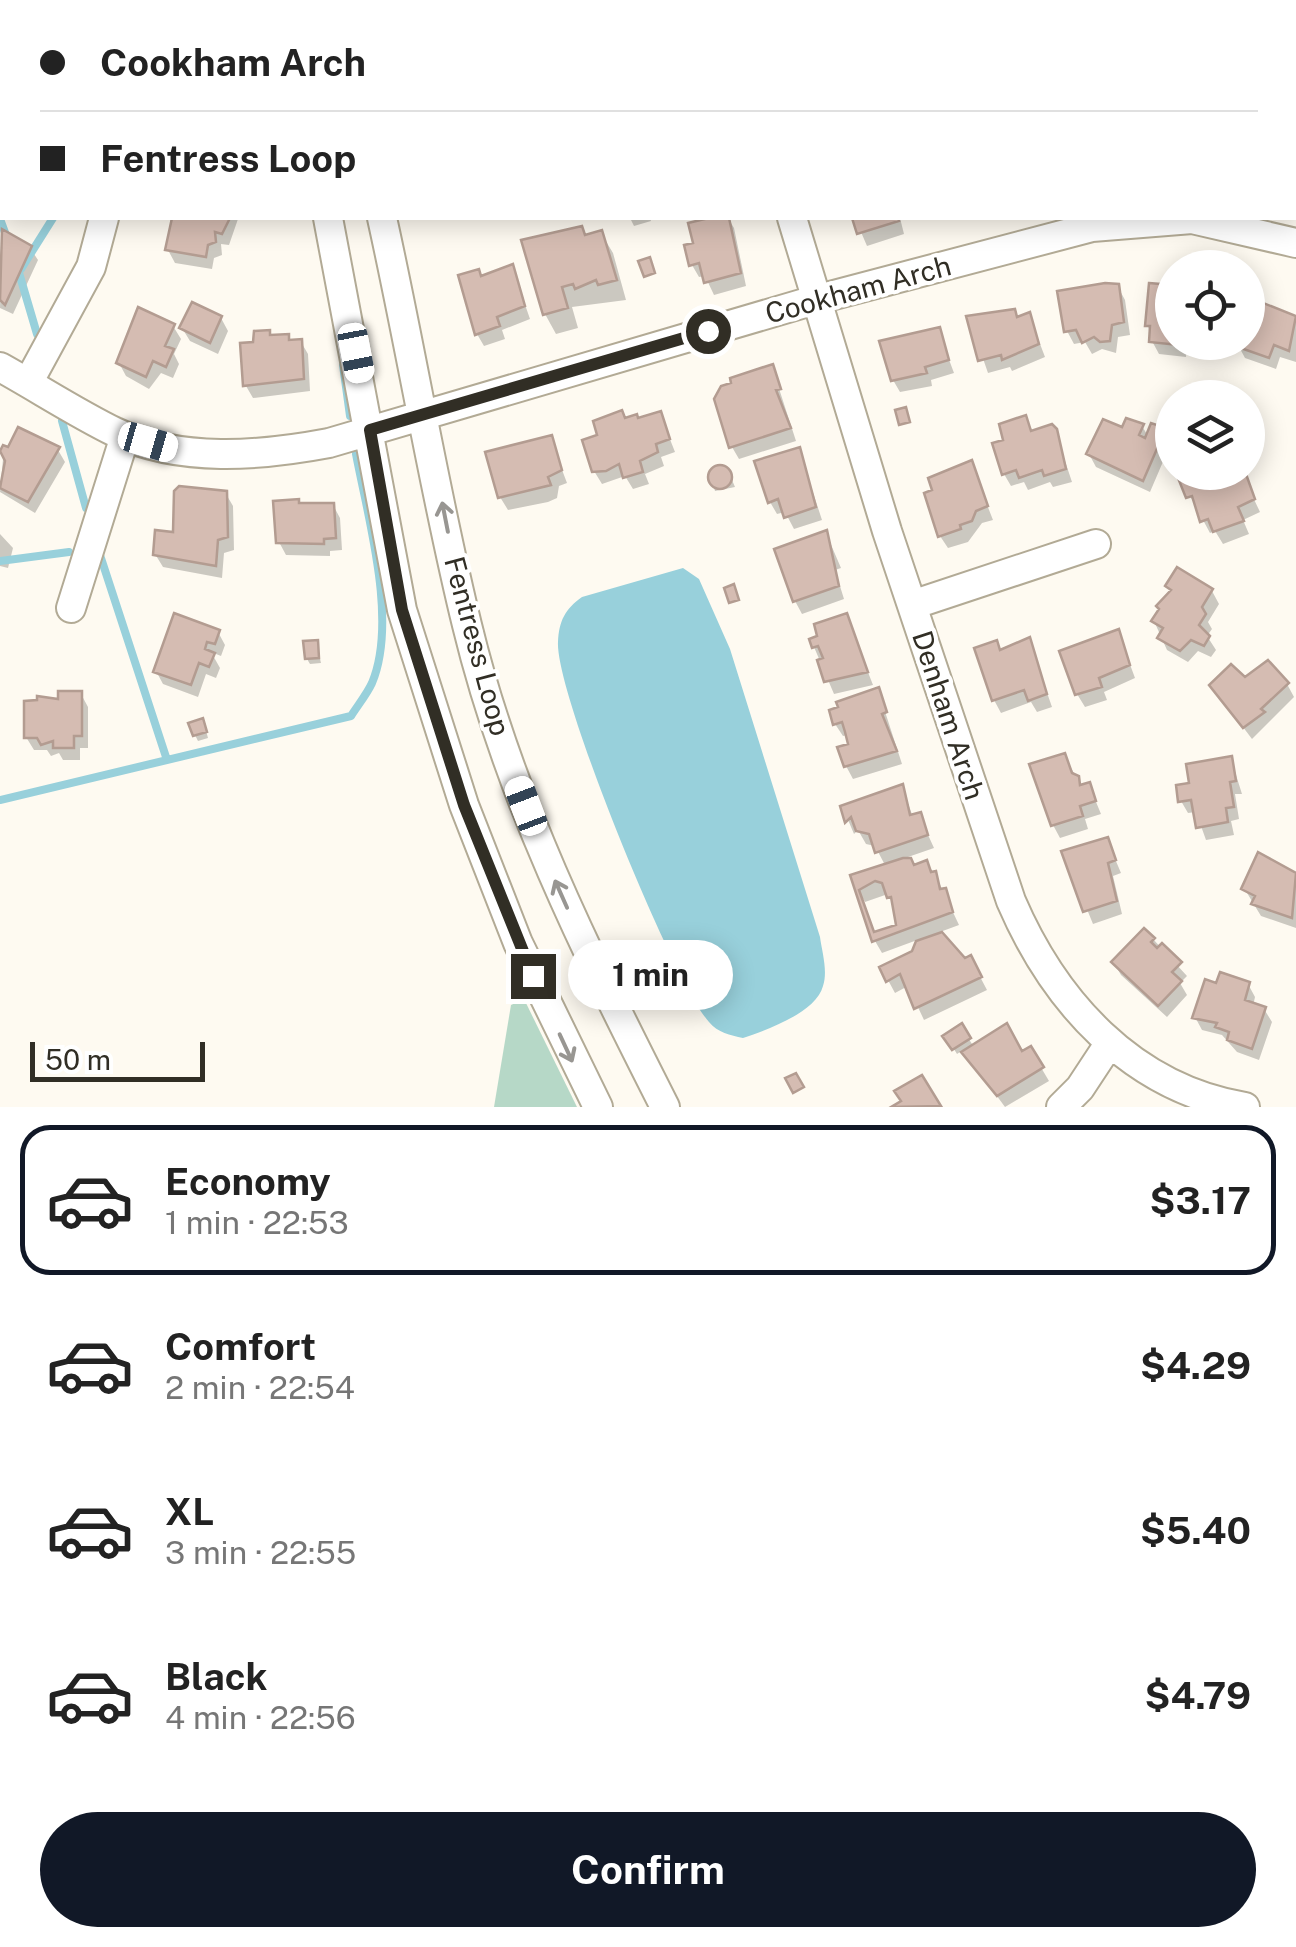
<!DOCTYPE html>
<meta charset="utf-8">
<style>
:root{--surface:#fff;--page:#f2f2f2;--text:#222;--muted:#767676;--line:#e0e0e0;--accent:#111827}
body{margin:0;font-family:"Public Sans",sans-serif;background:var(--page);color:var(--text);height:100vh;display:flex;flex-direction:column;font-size:38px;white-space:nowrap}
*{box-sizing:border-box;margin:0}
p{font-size:32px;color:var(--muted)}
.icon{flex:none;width:55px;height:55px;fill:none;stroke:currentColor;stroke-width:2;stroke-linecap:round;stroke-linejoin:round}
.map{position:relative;height:1107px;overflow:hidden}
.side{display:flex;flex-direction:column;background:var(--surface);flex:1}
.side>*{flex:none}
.top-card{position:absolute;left:0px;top:0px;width:1298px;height:220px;box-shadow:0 5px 25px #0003;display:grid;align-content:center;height:220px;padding:0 40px;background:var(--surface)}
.fabs{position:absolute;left:1155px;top:250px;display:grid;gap:20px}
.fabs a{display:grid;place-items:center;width:110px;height:110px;border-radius:50%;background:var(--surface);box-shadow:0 5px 25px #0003;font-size:50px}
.scale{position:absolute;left:30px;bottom:25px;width:175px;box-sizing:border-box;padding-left:10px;border:5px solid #312e25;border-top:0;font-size:28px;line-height:35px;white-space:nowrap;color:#312e25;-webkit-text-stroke:8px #fff;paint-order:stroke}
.end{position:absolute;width:45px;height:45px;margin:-22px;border:12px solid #312e25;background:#fff;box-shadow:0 0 0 5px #fff}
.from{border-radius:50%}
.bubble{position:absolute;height:70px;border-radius:35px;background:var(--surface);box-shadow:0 5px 25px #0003;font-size:32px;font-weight:700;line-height:70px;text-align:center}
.car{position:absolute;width:30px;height:60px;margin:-30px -15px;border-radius:12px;box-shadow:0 0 8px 2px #0007;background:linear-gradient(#fff 24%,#345 0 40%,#fff 0 76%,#345 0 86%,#fff 0)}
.top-card b{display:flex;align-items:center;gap:35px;height:95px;font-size:38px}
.top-card b+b{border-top:2px solid var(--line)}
.top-card i{width:25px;height:25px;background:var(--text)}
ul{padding:18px 0 0;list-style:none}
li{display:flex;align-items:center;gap:30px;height:150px;margin:0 20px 15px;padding:0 20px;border:5px solid transparent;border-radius:30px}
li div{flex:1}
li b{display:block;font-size:38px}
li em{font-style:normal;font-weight:700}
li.selected{border-color:var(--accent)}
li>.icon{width:90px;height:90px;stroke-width:1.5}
.primary-button{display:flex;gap:20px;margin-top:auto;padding:20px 40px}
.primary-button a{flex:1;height:115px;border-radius:60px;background:var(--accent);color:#fff;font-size:40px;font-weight:700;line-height:115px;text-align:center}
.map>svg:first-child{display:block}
.green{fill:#b6d8c7}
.water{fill:#98d0db}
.shadow{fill:#0003}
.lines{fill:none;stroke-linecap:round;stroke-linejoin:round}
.stream{stroke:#98d0db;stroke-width:8}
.building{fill:#d5bcb2;stroke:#b39c91;stroke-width:2.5;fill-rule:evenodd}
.minor-casing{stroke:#b2aa95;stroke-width:32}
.minor{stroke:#fff;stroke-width:28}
.oneway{stroke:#989692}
.route{stroke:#312e25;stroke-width:12}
.labels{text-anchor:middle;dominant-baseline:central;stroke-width:8;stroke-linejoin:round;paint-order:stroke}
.street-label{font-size:28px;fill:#312e25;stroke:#fff}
</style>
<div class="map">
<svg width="1296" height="1107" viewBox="0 0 1296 1107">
<rect width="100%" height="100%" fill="#fefaf1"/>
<!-- green -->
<path class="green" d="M524 999 577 1107H494L511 1005Z"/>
<!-- water -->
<path class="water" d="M683 568 699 579 730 649 820 937C822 952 828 971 823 986 816 1013 766 1030 743 1038 730 1035 718 1033 709 1022 673 982 555 693 558 642 559 621 565 609 582 597Z"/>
<!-- shadow -->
<path class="shadow" d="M0 0 4 2 2 83 0 81Z
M126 0H191L193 2H127Z
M997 0H1064L995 2Z
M0 129H2V194H0Z
M169 218H237L238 219 229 245 221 244 222 255 214 258 212 269 175 263 168 250 173 225Z
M630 218H650L651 221 634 226Z
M719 218H728L734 228 746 286 714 295 705 276 699 277 692 265 696 244 691 225Z
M855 218H900L904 234 867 246Z
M2 231 30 248 38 260 13 314 0 308Z
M601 233 613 253 626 300 572 307 578 328 556 334 545 314 586 238Z
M512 267 530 319 502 330 505 339 484 346 477 334Z
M1152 286 1172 289V342H1187L1186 357 1159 354 1152 341 1148 325Z
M1118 287 1125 300 1130 335 1118 337 1116 353 1102 349 1092 354 1085 342 1074 344 1067 331Z
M1248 300 1296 318V362L1280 357 1276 369 1245 358 1238 345 1248 342Z
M1029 315 1045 357 1012 371 1010 367 988 373 969 318Z
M221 318 228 331 218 354 190 341 182 328Z
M173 326 181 339 174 354 179 364 173 378 161 373 149 389 126 376 119 363Z
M938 330 954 373 931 380 932 386 900 392 893 380Z
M269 333 271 337 301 342 308 354 310 391 253 398 246 386 255 344Z
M772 367 796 441 739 459 732 447Z
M660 414 675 452 661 457 664 466 645 474 649 484 633 489 625 476 602 484 594 471 625 420Z
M1025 418 1034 433 1055 431 1072 482 1053 487 1050 482 1028 490 1024 482 1011 486 1004 474Z
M1142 426 1148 436 1164 430 1171 443 1150 492 1096 467 1089 454 1123 431Z
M550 438 567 483 559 486 557 498 548 502 508 510 500 497Z
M4 448 58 450 65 462 35 513 0 492Z
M799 450 822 520 794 529 785 512 777 514 770 502Z
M971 464 993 520 982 523 968 542 948 548 940 536 935 492Z
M727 468 735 487 715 491 710 473Z
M1200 472H1241L1260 512 1243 520 1249 534 1223 544 1215 531 1210 533 1181 479Z
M226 494 233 506 234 550 224 553 222 578 163 567 155 554Z
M333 505 340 518 342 550 330 551V556L286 555 279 542 300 506Z
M826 533 841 568 835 570 844 599 802 614 795 601Z
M0 534 13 548 8 568 0 566Z
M1168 586 1212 591 1219 604 1208 622 1212 629 1207 636 1216 650 1211 657 1198 651 1188 662 1167 650 1154 621 1172 593Z
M846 616 873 685 834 694 814 647Z
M218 632 225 645 221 656 211 652 220 668 216 678 206 674 198 697 163 684 156 671Z
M1118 632 1135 678 1104 692 1107 700 1085 707 1077 694Z
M1029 641 1052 707 1037 712 1031 702 1001 713 994 700 1001 652Z
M316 642 321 663 310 664 307 659Z
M1245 680 1287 684 1294 697 1252 739 1212 686Z
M878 690 902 764 853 779 846 766 848 735 843 736 835 724Z
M81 694 88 707V748H80V760H63L59 753 51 756 47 750H34L26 737 39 703Z
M205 727 208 738 198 741 195 735Z
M1064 756 1082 787 1089 785 1101 814 1085 819 1088 829 1060 838 1053 825Z
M1231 759 1242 794H1235L1239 819 1231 821 1234 835 1206 840 1196 812 1188 813 1181 801 1192 785Z
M902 787 913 817 919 815 934 848 908 857 914 867 926 863 935 874 959 925 940 932 977 971 987 990 924 1020 908 986 895 993 882 969 914 953 920 939 882 953 875 941 899 927 895 907 888 894 865 902 858 890 886 867 875 846 866 844 858 830 854 834 843 808Z
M1107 840 1121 873 1113 876 1122 914 1093 924 1064 853Z
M1259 856 1296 875V928L1261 916 1244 888Z
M1153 939 1187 976 1180 983 1187 995 1167 1017 1121 975 1114 963Z
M1248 984 1255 997 1253 1006 1264 1009 1272 1022 1259 1060 1237 1052 1222 1035 1202 1030 1195 1017Z
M961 1027 974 1047 1021 1055 1030 1049 1049 1081 1005 1107 963 1050 957 1054 946 1036Z"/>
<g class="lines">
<!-- stream -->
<path class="stream" d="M0 219 7 238
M17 266 37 334
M21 269 53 218
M343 365 350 416
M62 421 86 508
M99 552 166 757
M0 561 69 552
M0 800 351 716C358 705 367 694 372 683 398 621 368 518 356 454"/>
</g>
<!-- building -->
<path class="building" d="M0 0 9 2H2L0 76Z
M169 218H230L222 234 215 232 216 242 208 245 206 257 165 250 172 218Z
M709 218H729L741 273 704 283 699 263 689 266 684 245 693 243 688 223Z
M852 218H898L899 221 857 234Z
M582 226 585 235 602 230 617 280 598 285 596 280 575 289 573 284 562 287 568 308 543 315 521 240Z
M2 229 32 246 5 305 0 300Z
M650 257 655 273 644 277 638 261Z
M513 264 525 306 497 317 500 326 475 335 458 275 479 269 481 276Z
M1105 283 1119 284 1124 322 1112 325 1110 341 1100 342 1094 337 1082 343 1076 330 1064 332 1057 291Z
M1149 283 1172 285V342L1179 345 1149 342 1150 326H1145Z
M1248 297 1296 316 1289 351 1274 345 1269 358 1235 346 1248 342Z
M192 302 222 316 210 343 179 328Z
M138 307 175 324 165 346 174 349 166 367 153 361 146 377 116 363Z
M1015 309 1017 317 1030 312 1039 344 1002 360 1001 355 978 361 966 316Z
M940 327 949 360 925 367 927 373 891 381 879 341Z
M270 330V335L289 334V340L302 339 304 379 243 386 240 343 253 342 254 331Z
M773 364 781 389 776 390 791 428 729 448 714 399 721 386 731 383 730 378Z
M906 407 910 422 899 425 895 410Z
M622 410 625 418 637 414 638 418 661 411 670 439 656 444 658 452 640 461 643 472 623 478 619 464 606 471 592 472 582 440 597 435 593 421Z
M1026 415 1031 431 1052 424 1057 429 1066 469 1044 476 1042 470 1019 478 1016 470 1002 475 992 443 1003 440 999 424Z
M1126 418 1144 424 1139 435 1145 438 1151 423 1166 428 1143 481 1086 454 1103 419 1122 427Z
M18 427 60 447 28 502 0 488 5 461 0 451 3 445 8 447Z
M552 435 562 470 548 477 551 485 498 498 485 452Z
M800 447 816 507 784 518 778 499 768 503 754 461Z
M972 460 988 506 976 511 972 521 960 525 961 529 938 537 924 493 932 490 928 478Z
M708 477a12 12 0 1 1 24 0a12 12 0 1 1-24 0Z
M1191 472 1246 474 1255 499 1238 507 1244 521 1213 532 1208 519 1200 522 1192 496 1186 498 1178 478Z
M179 486 227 491 228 537 218 540 216 566 153 555 155 530 173 532 174 491Z
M299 499V503H334L336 538 324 539V544L276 543 273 501Z
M827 530 839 586 793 602 774 549Z
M1177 567 1213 589 1202 607 1206 614 1199 625 1210 636 1204 646 1191 640 1180 651 1157 638 1163 628 1151 621 1159 609 1156 606 1171 590 1165 586Z
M734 584 739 600 729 603 724 588Z
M174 613 220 630 215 644 207 642 205 649 215 653 209 667 199 663 191 685 153 672Z
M847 613 868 672 824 682 817 660 823 658 818 646 812 648 809 639 817 636 814 624Z
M1119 629 1130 665 1099 678 1102 687 1075 695 1059 651Z
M1030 637 1047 694 1028 701 1024 690 992 701 974 648 997 640 1000 650Z
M318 640 319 658 305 659 303 641Z
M1268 660 1289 683 1261 709 1265 712 1243 728 1209 685 1231 664 1245 677Z
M879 687 887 712 882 714 897 751 844 767 837 747 848 744 845 732 842 722 833 725 829 710 838 707 836 702Z
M58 691H82V736H74V748H53V741L41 745 37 738H24V701L37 700V696L58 699Z
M203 718 207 732 193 736 188 723Z
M1065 753 1072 773 1079 776 1080 785 1090 782 1096 801 1080 806 1083 816 1051 826 1029 764Z
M1232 756 1236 781 1230 782 1234 807 1226 808 1228 822 1196 828 1191 800 1178 802 1176 785 1189 783 1186 764Z
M903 784 910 815 921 812 928 835 875 853 869 834 856 831 851 817 845 823 840 806Z
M1108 837 1116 860 1108 863 1117 901 1083 912 1061 851Z
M1258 852 1296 873 1292 918 1251 904 1255 896 1241 889Z
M903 858H911L914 865 927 860 931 872 936 871 940 889 946 888 953 912 872 942 850 875ZM875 881 882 883 887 898 891 897 896 925 874 932 859 890Z
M1144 928 1155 938 1151 942 1157 948 1162 943 1182 962 1172 972 1182 981 1158 1006 1111 962Z
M942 932 965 958 971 955 982 977 914 1009 900 974 886 982 879 967 912 951 916 941Z
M1220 972 1250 982 1245 1000 1266 1007 1252 1049 1227 1040 1229 1032 1215 1027 1217 1023 1192 1018 1205 979 1216 983Z
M962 1023 971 1038 952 1050 942 1036Z
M1007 1023 1022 1051 1031 1046 1044 1067 997 1096 961 1052Z
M796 1073 804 1087 793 1093 785 1078Z
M922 1075 941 1106 891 1107 901 1101 894 1091Z"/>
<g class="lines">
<!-- minor casing -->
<g class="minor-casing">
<path id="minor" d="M282 0V2
M335 0 336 2
M822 2 824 0
M328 218 402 610 464 805 518 943 598 1107
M382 218C412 353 434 491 467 625 508 795 587 953 665 1107
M792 218 887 531 1011 901C1054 1001 1131 1088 1245 1107
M0 367C38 388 76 413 115 432 181 463 260 456 329 443L815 300 1092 227 1192 219 1296 243
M28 383 91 267 104 218
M912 605 1096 544
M71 608 125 436
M1061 1107 1080 1088 1109 1044"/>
</g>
<!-- minor -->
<use href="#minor" class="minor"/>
</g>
<!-- one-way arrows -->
<defs><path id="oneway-shaft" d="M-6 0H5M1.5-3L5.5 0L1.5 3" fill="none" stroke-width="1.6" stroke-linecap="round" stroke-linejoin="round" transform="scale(2.5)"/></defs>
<g class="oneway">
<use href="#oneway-shaft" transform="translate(445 517) rotate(-101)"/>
<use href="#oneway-shaft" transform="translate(561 894) rotate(-114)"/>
<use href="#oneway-shaft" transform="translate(566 1048) rotate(65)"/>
</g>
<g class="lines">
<!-- route -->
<path class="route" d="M533 976 464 805 402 610 370 430 708 331"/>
</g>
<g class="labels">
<!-- street labels -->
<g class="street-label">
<text transform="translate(858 289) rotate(-15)">Cookham Arch</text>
<text transform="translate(478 646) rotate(75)">Fentress Loop</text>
<text transform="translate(949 715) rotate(72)">Denham Arch</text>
</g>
</g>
</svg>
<div class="fabs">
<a><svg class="icon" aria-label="locate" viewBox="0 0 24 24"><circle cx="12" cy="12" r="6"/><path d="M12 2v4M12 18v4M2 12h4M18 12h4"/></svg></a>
<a><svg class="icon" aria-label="layers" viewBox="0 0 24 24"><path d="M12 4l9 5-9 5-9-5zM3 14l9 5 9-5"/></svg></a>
</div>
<div class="scale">50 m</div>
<i class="end from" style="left:708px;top:331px"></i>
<i class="end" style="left:533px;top:976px"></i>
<div class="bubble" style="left:568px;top:940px;width:165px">1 min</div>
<i class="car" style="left:356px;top:353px;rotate:169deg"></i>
<i class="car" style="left:148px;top:442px;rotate:106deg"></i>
<i class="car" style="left:526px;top:806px;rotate:339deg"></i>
<div class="top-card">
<b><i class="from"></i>Cookham Arch</b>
<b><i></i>Fentress Loop</b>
</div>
</div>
<section class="side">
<ul>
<li class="selected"><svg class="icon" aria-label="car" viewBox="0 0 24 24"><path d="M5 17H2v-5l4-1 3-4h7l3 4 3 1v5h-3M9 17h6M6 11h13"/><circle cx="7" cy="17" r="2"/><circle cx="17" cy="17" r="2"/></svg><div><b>Economy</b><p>1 min · 22:53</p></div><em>$3.17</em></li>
<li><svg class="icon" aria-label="car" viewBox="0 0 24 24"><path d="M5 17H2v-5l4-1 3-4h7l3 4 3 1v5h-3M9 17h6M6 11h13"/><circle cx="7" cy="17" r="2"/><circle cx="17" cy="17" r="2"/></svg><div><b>Comfort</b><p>2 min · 22:54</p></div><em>$4.29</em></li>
<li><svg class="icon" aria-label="car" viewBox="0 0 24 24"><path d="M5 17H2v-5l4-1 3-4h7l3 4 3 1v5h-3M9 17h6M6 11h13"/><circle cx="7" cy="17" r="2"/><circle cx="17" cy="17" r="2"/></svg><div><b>XL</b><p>3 min · 22:55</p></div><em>$5.40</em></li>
<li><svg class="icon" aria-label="car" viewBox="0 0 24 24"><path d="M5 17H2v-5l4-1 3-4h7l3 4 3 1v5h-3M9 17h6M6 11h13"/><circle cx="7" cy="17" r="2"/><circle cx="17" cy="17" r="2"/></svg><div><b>Black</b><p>4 min · 22:56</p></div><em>$4.79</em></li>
</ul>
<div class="primary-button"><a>Confirm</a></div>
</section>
